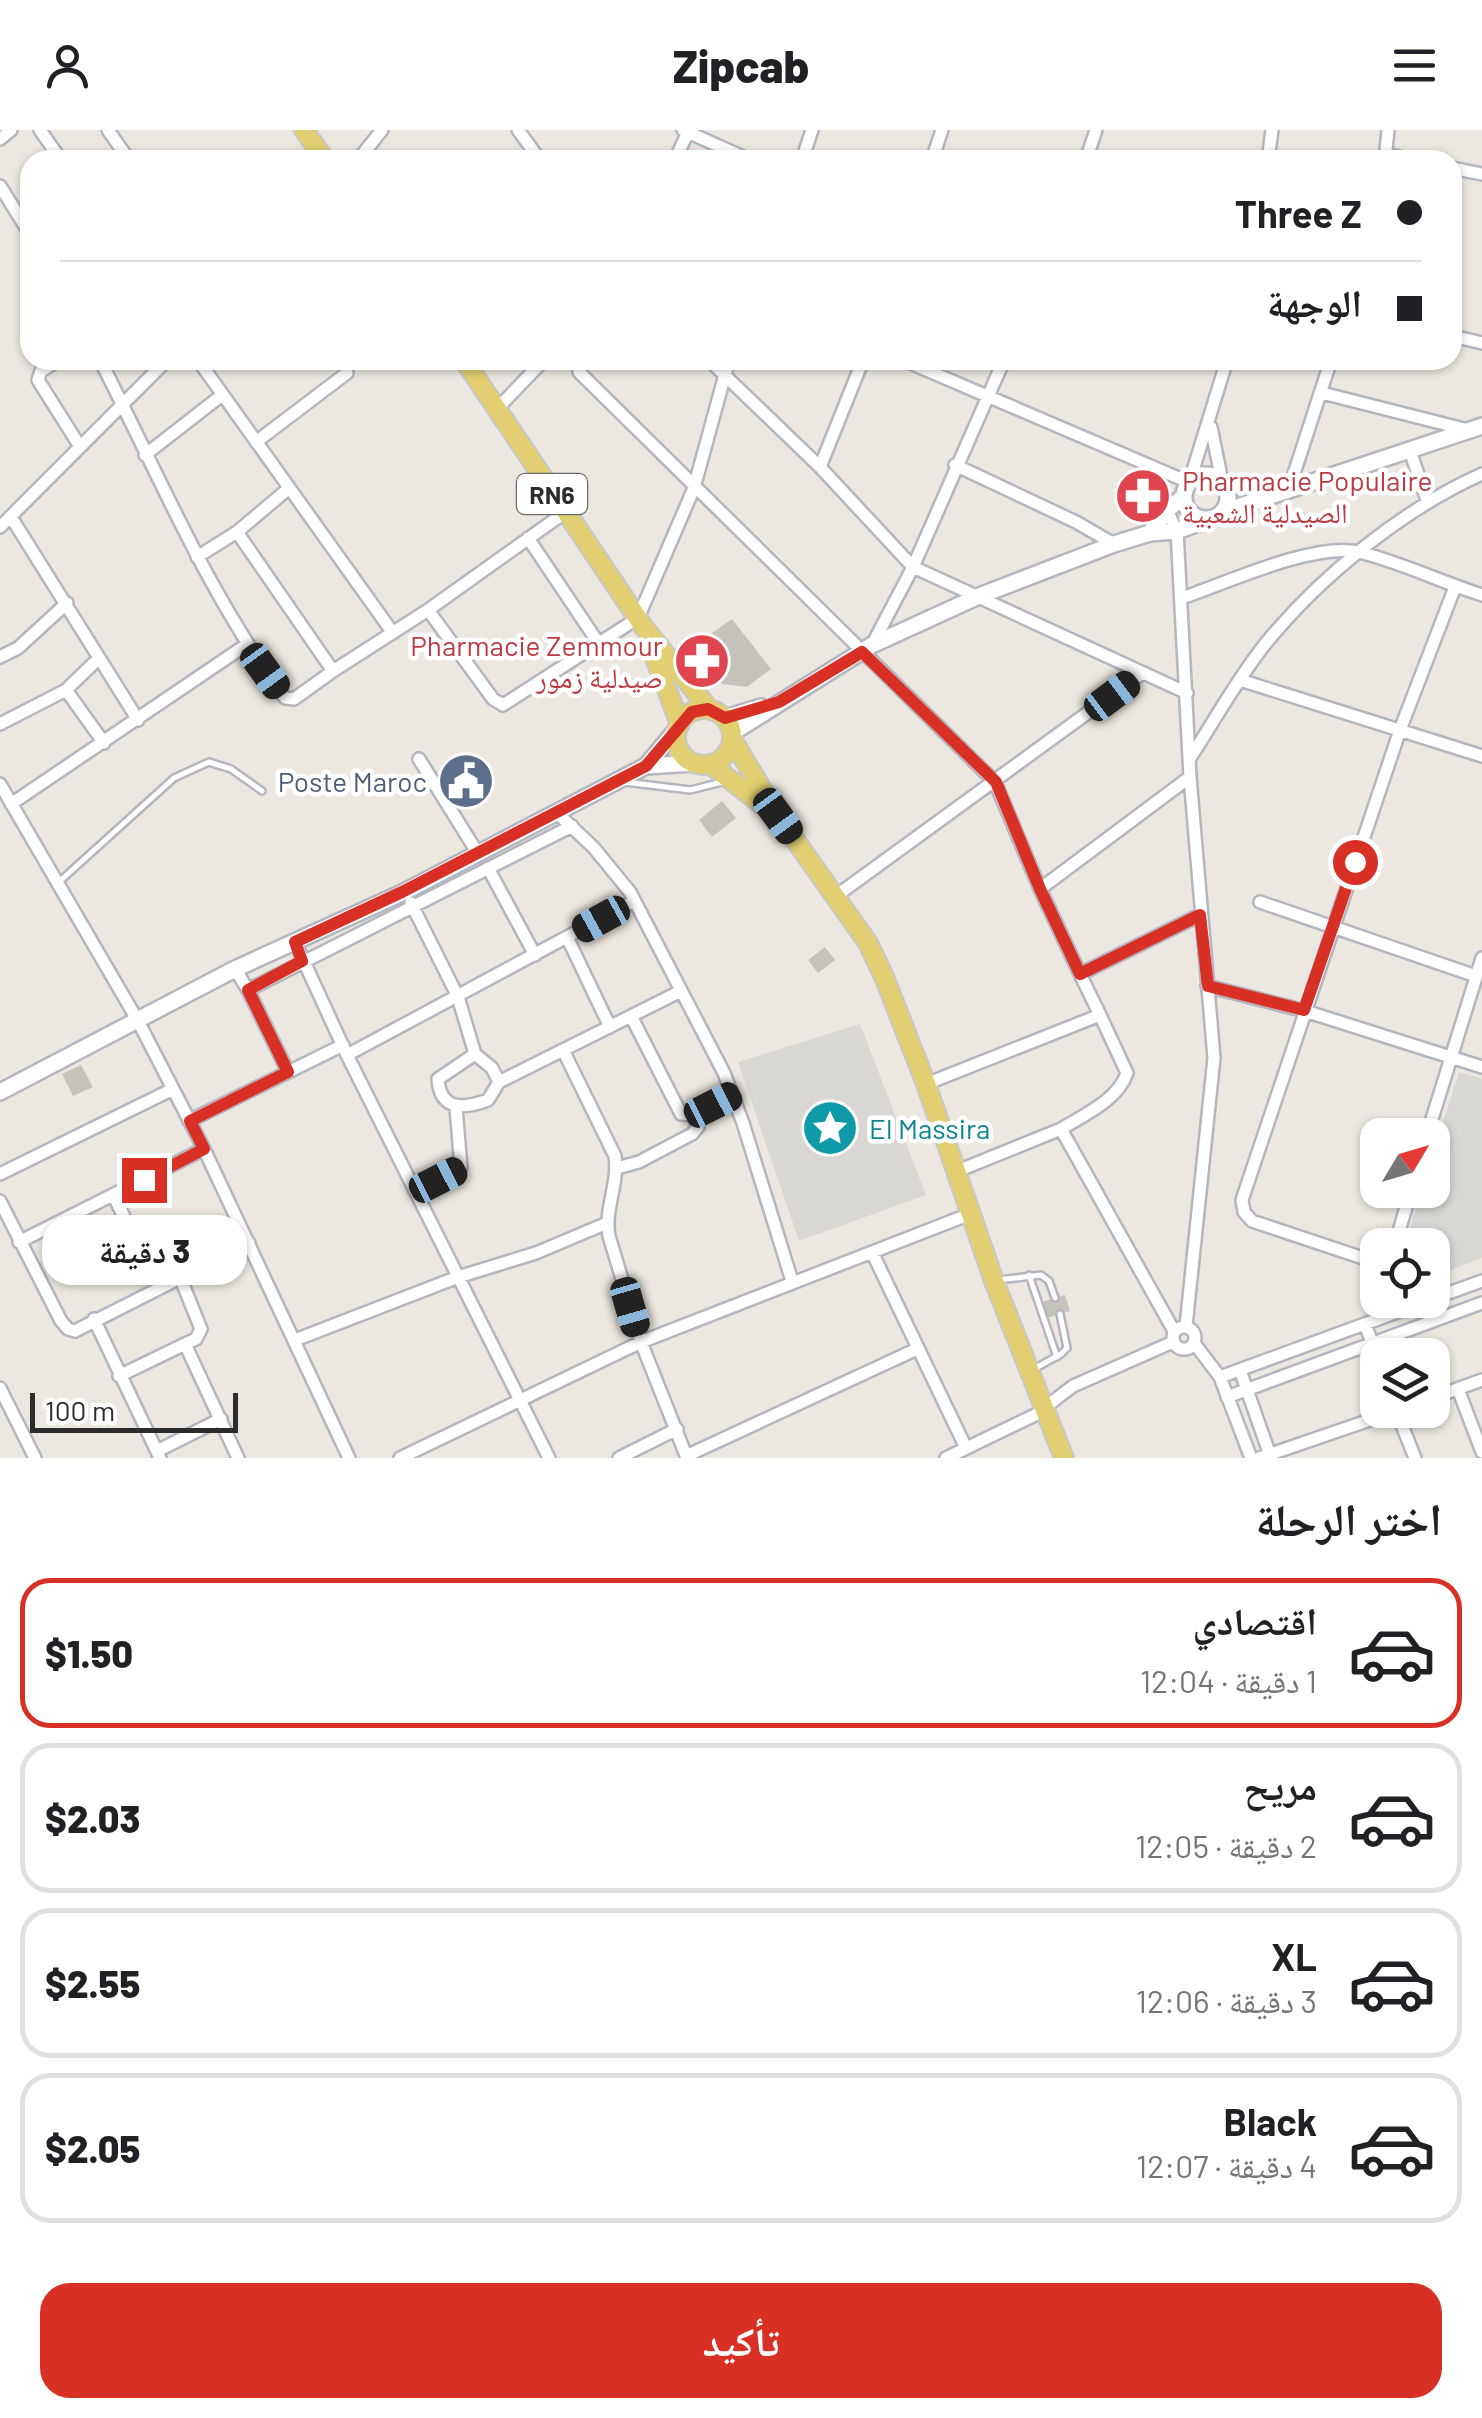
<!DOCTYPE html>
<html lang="ar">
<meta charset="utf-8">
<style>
:root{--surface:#fff;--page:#f2f2f2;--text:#202124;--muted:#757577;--line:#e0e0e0;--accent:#d93025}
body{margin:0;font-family:Barlow,"Noto Naskh Arabic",sans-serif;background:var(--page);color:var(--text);direction:rtl;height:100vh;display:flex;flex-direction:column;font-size:38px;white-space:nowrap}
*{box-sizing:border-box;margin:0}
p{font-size:32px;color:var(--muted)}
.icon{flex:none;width:55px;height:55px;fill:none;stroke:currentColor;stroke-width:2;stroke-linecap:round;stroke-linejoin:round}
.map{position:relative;height:1328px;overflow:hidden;direction:ltr}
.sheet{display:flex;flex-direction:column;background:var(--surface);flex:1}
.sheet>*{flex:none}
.guide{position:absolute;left:20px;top:20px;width:1442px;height:220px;border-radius:30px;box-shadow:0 2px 8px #0004;direction:rtl;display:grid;align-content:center;height:220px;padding:0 40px;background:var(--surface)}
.needle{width:65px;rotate:52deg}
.controls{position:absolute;left:1360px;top:988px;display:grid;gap:20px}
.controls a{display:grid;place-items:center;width:90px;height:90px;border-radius:20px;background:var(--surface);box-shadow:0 2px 8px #0004;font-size:50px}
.scale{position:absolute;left:30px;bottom:25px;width:208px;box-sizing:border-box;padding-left:10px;border:5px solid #2c2c2c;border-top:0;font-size:28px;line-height:35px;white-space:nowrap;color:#2c2c2c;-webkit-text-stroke:8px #fff;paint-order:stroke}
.end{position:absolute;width:45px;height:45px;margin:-22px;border:12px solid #d93025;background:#fff;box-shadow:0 0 0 5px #fff}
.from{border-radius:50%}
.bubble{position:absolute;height:70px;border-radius:30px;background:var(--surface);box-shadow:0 2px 8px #0004;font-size:32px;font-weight:800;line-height:70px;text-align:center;direction:rtl}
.car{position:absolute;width:30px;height:60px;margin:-30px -15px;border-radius:12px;box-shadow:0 0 8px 2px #0007;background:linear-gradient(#222 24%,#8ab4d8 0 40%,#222 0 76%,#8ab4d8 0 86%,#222 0)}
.guide b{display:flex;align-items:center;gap:35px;height:95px;font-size:38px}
.guide b+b{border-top:2px solid var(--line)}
.guide i{width:25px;height:25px;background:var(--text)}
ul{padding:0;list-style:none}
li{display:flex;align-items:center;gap:30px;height:150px;margin:0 20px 15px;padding:0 20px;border:5px solid var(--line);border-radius:30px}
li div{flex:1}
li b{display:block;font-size:38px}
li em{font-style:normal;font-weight:800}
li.current{border-color:var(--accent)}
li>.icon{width:90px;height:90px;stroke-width:1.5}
h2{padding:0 40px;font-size:45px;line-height:120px}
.cta{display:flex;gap:20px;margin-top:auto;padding:20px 40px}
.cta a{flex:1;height:115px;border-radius:30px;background:var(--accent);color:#fff;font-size:40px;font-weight:800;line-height:115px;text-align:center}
header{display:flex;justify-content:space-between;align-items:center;height:130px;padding:0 40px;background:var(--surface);font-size:45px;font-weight:800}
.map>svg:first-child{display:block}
.plaza{fill:#d9d7d3}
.building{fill:#c5c2bc}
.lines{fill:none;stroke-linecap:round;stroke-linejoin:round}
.lane-casing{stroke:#b4b5be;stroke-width:10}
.street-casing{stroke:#b4b5be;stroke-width:16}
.secondary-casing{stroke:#b4b5be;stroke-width:20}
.primary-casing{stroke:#c8c8c8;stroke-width:22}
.lane{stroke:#fff;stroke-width:5}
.street{stroke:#fff;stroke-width:11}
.secondary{stroke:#fff;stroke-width:15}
.primary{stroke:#e1cf71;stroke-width:18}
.route{stroke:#d93025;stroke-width:12}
.labels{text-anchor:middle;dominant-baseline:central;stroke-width:9;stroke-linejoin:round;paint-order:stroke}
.shield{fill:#fff;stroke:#6b6b6b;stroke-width:2.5}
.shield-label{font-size:25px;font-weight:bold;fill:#2c2c2c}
.health-label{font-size:28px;fill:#be3a42;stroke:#fff;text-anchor:start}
.service-label{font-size:28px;fill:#4e5e75;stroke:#fff;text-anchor:end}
.culture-label{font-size:28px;fill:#0d838f;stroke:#fff;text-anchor:start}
</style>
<header><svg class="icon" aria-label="menu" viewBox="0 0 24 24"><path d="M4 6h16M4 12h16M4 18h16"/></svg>Zipcab<svg class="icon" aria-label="person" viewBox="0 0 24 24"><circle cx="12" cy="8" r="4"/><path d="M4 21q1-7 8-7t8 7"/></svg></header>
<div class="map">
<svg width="1482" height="1328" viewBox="0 0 1482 1328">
<rect width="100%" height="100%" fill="#ece8e1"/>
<!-- plaza -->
<path class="plaza" d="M860 894 926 1065 799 1111 738 932Z
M1459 942 1482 949V1128L1433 1147 1432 1115H1405L1421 1060H1432L1433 1024Z"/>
<!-- building -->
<path class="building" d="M732 489 771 539 747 557 722 554 694 516Z
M465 631 482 641 484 661 468 671 449 662 448 642Z
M722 671 736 688 712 707 699 690Z
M825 817 835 830 818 843 808 830Z
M81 935 93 957 73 966 62 944Z
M1065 1165 1070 1181 1047 1188 1042 1172Z"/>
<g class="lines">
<!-- lane casing -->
<g class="lane-casing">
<path id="lane" d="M625 652 690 660 722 652
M60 751 174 648 209 632 231 639 262 661
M1029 1145 1057 1227
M998 1150 1041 1145 1049 1151 1055 1168
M1032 1240 1061 1224 1067 1218 1060 1184"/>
</g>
<!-- street casing -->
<g class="street-casing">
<path id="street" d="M40 0 61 30
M108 0 129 30
M518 0 540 30
M683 0 750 30
M0 9 11 0
M1386 24 1413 30
M358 30 382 0
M675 30 688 2
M802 30 812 0
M932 30 942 0
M1086 30 1096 0
M1268 30 1272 0
M1385 30 1388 0
M1452 38 1482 44
M0 56 30 104
M1452 206 1482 213
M100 230C159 345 207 463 285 568L294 569 333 541
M198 230 393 503
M709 230 820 337 913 437 1187 563
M903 230 1188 352
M54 233 41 241 38 250 79 315
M579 242 995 652 1040 759 1080 844
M1322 263 1468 300
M497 279 544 230
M1211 297 1222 351
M256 312 347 243
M1410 321 1427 370
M145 325 222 265
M955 335 1076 392 1114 414
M820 337 863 230
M1190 350 1227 230
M1289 359 1331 230
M1167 380 1177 401 1190 647 1214 928 1186 1196
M11 387 138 590
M0 397 167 230
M237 402 333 541 428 480 564 383
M528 408 599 514
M197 427 237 402 288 359
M1182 468C1226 453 1314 412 1359 422 1400 432 1441 452 1482 465
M428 480 493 569 503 575 638 488 694 358 729 230
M872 515 913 437 1004 230
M0 527 18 518 67 473
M1240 550 1482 626
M66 560 104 613
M0 594 66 560 98 529
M1190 628C1215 590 1237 549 1266 513 1321 446 1403 379 1482 344
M419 629 477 722
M0 654 138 891 204 1019 349 1328
M11 674 246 515
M556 682 594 718 630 762 724 943 743 993 792 1151
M488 738 535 825
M1040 759 1190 647
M836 766 1141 544
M1260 772 1476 846
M411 773 458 867 475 924 492 938 499 952
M567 807 610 897
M295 812 347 925 549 1328
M235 839 248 860 572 696
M1207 856 1305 881 1482 937
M248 860 288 942
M1100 885 1080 844 1200 785
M631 886 681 984 693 985 732 965
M563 920 615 1026C619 1054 604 1079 609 1106L641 1212 687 1328
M475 924 438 949C440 981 464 979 488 970L499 952 681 861
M347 925 634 771
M926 954 1100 885 1127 943C1118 970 1084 985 1061 999
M189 991 343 915
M1427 1005 1482 828
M617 1038 639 1032 692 1004 698 997 693 985
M955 1042 1061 999 1174 1201
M0 1044 173 959
M417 1061 461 1037 456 978
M113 1065 160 1157
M0 1071 61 1191 68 1199 75 1201 249 1113
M19 1112 204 1019
M1395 1115 1411 1060
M872 1122 966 1318
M1378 1133 1252 1091 1244 1082 1242 1070 1400 600 1455 457
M180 1147 201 1199 196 1209 185 1214 238 1328
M1432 1169 1482 1151
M94 1189 160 1328
M1376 1190 1381 1170
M1365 1194 1378 1229
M1173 1208a11 11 0 1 1 22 0a11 11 0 1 1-22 0Z
M295 1210 458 1147 536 1123 607 1093
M1194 1213 1220 1247 1251 1328
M1240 1240 1271 1328
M119 1246 185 1214
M1220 1247 1430 1170
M0 1258 35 1328
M1458 1259 1482 1322
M1227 1267 1482 1173
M1432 1268 1482 1250
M1396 1280 1415 1328
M157 1321 221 1289
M686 1326 917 1219
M400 1328 641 1212 970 1084
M619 1328 677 1299
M946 1328 1035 1285 1073 1256 1173 1212
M1259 1328 1399 1280"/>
</g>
<!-- secondary casing -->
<g class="secondary-casing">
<path id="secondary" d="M1184 367a22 22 0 1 1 44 0a22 22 0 1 1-44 0Z
M1222 382 1482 296
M1150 403 1167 380 1183 367
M725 588 761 577
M732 603 872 515 979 466 1114 414 1150 403 1177 401 1212 388
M646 636 694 633
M0 962 235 839 402 763 646 636 677 599"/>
</g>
<!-- primary casing -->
<g class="primary-casing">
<path id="primary" d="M304 0 325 30
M464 230 643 496 709 579
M650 515 680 594
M676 607a28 28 0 1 1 56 0a28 28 0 1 1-56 0Z
M732 609 778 686 868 813 885 849 926 954 994 1151 1064 1328
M710 634 769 680"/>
</g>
<!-- lane -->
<use href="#lane" class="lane"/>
<!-- street -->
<use href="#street" class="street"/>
<!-- secondary -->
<use href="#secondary" class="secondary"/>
<!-- primary -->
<use href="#primary" class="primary"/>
</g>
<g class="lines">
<!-- route -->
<path class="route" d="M144 1050 204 1019 190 991 288 942 248 860 302 831 295 812 402 762 646 636 692 582 708 579 725 588 779 572 862 522 996 652 1040 759 1080 844 1200 785 1208 856 1304 880 1355 732"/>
</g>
<!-- icons -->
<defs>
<g id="pharmacy-disc" transform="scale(2.875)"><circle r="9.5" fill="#e0444e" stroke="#fff"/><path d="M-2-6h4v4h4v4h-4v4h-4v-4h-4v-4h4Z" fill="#fff"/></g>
<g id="civic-disc" transform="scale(2.875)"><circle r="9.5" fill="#5c6f8a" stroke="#fff"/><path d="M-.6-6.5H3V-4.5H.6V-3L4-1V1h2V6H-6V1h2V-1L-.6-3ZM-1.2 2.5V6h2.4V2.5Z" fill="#fff"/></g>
<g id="sight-disc" transform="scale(2.875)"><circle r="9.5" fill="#0f9aa8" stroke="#fff"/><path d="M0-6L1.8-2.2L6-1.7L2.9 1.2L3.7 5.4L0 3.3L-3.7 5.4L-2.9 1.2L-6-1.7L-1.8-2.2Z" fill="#fff"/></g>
</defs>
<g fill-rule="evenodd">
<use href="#pharmacy-disc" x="1143" y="366"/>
<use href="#pharmacy-disc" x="702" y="531"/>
<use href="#civic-disc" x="466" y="651"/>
<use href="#sight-disc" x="830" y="998"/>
</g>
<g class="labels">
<!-- shield labels -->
<rect class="shield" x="517" y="344" width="70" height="40" rx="8"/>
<g class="shield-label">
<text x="552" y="364">RN6</text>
</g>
<!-- health labels -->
<g class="health-label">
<text x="1182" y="350">Pharmacie Populaire<tspan x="1182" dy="32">الصيدلية الشعبية</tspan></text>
<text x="663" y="515" text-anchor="end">Pharmacie Zemmour<tspan x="663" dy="32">صيدلية زمور</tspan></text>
</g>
<!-- service labels -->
<g class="service-label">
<text x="427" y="651">Poste Maroc</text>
</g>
<!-- culture labels -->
<g class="culture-label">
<text x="869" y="998">El Massira</text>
</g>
</g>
</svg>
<div class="controls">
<a><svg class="needle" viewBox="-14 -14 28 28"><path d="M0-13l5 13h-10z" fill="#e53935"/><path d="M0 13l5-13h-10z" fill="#757577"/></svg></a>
<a><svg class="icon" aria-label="locate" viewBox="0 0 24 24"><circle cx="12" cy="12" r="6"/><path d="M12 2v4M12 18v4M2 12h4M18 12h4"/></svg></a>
<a><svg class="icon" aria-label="layers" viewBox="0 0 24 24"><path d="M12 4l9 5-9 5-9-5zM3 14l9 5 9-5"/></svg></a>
</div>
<div class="scale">100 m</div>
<i class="end from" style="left:1355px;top:732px"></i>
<i class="end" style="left:144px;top:1050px"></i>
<div class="bubble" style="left:42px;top:1085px;width:205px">3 دقيقة</div>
<i class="car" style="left:265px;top:541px;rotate:144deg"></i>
<i class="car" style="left:1112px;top:566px;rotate:53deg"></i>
<i class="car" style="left:778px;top:686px;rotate:144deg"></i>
<i class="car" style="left:601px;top:789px;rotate:241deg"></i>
<i class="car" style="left:713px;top:975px;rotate:63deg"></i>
<i class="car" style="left:438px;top:1050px;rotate:63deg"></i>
<i class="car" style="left:630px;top:1177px;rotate:164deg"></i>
<div class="guide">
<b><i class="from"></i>Three Z</b>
<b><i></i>الوجهة</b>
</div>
</div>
<section class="sheet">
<h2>اختر الرحلة</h2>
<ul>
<li class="current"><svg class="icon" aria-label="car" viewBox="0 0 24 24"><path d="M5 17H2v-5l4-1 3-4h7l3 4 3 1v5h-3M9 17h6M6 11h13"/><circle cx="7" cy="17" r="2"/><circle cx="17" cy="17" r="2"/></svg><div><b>اقتصادي</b><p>1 دقيقة · 12:04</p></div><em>$1.50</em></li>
<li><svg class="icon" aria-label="car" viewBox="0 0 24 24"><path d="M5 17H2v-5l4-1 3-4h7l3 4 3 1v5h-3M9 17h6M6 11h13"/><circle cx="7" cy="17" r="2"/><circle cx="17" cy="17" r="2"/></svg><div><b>مريح</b><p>2 دقيقة · 12:05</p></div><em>$2.03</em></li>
<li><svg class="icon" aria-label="car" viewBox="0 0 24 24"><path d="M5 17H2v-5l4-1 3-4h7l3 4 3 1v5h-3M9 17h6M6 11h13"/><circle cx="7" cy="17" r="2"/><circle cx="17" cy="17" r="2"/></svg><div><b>XL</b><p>3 دقيقة · 12:06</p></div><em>$2.55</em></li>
<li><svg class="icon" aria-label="car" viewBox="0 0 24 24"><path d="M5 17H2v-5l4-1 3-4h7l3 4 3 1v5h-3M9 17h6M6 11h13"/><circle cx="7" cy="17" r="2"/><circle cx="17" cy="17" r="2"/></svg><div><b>Black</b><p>4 دقيقة · 12:07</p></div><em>$2.05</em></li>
</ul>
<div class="cta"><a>تأكيد</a></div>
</section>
